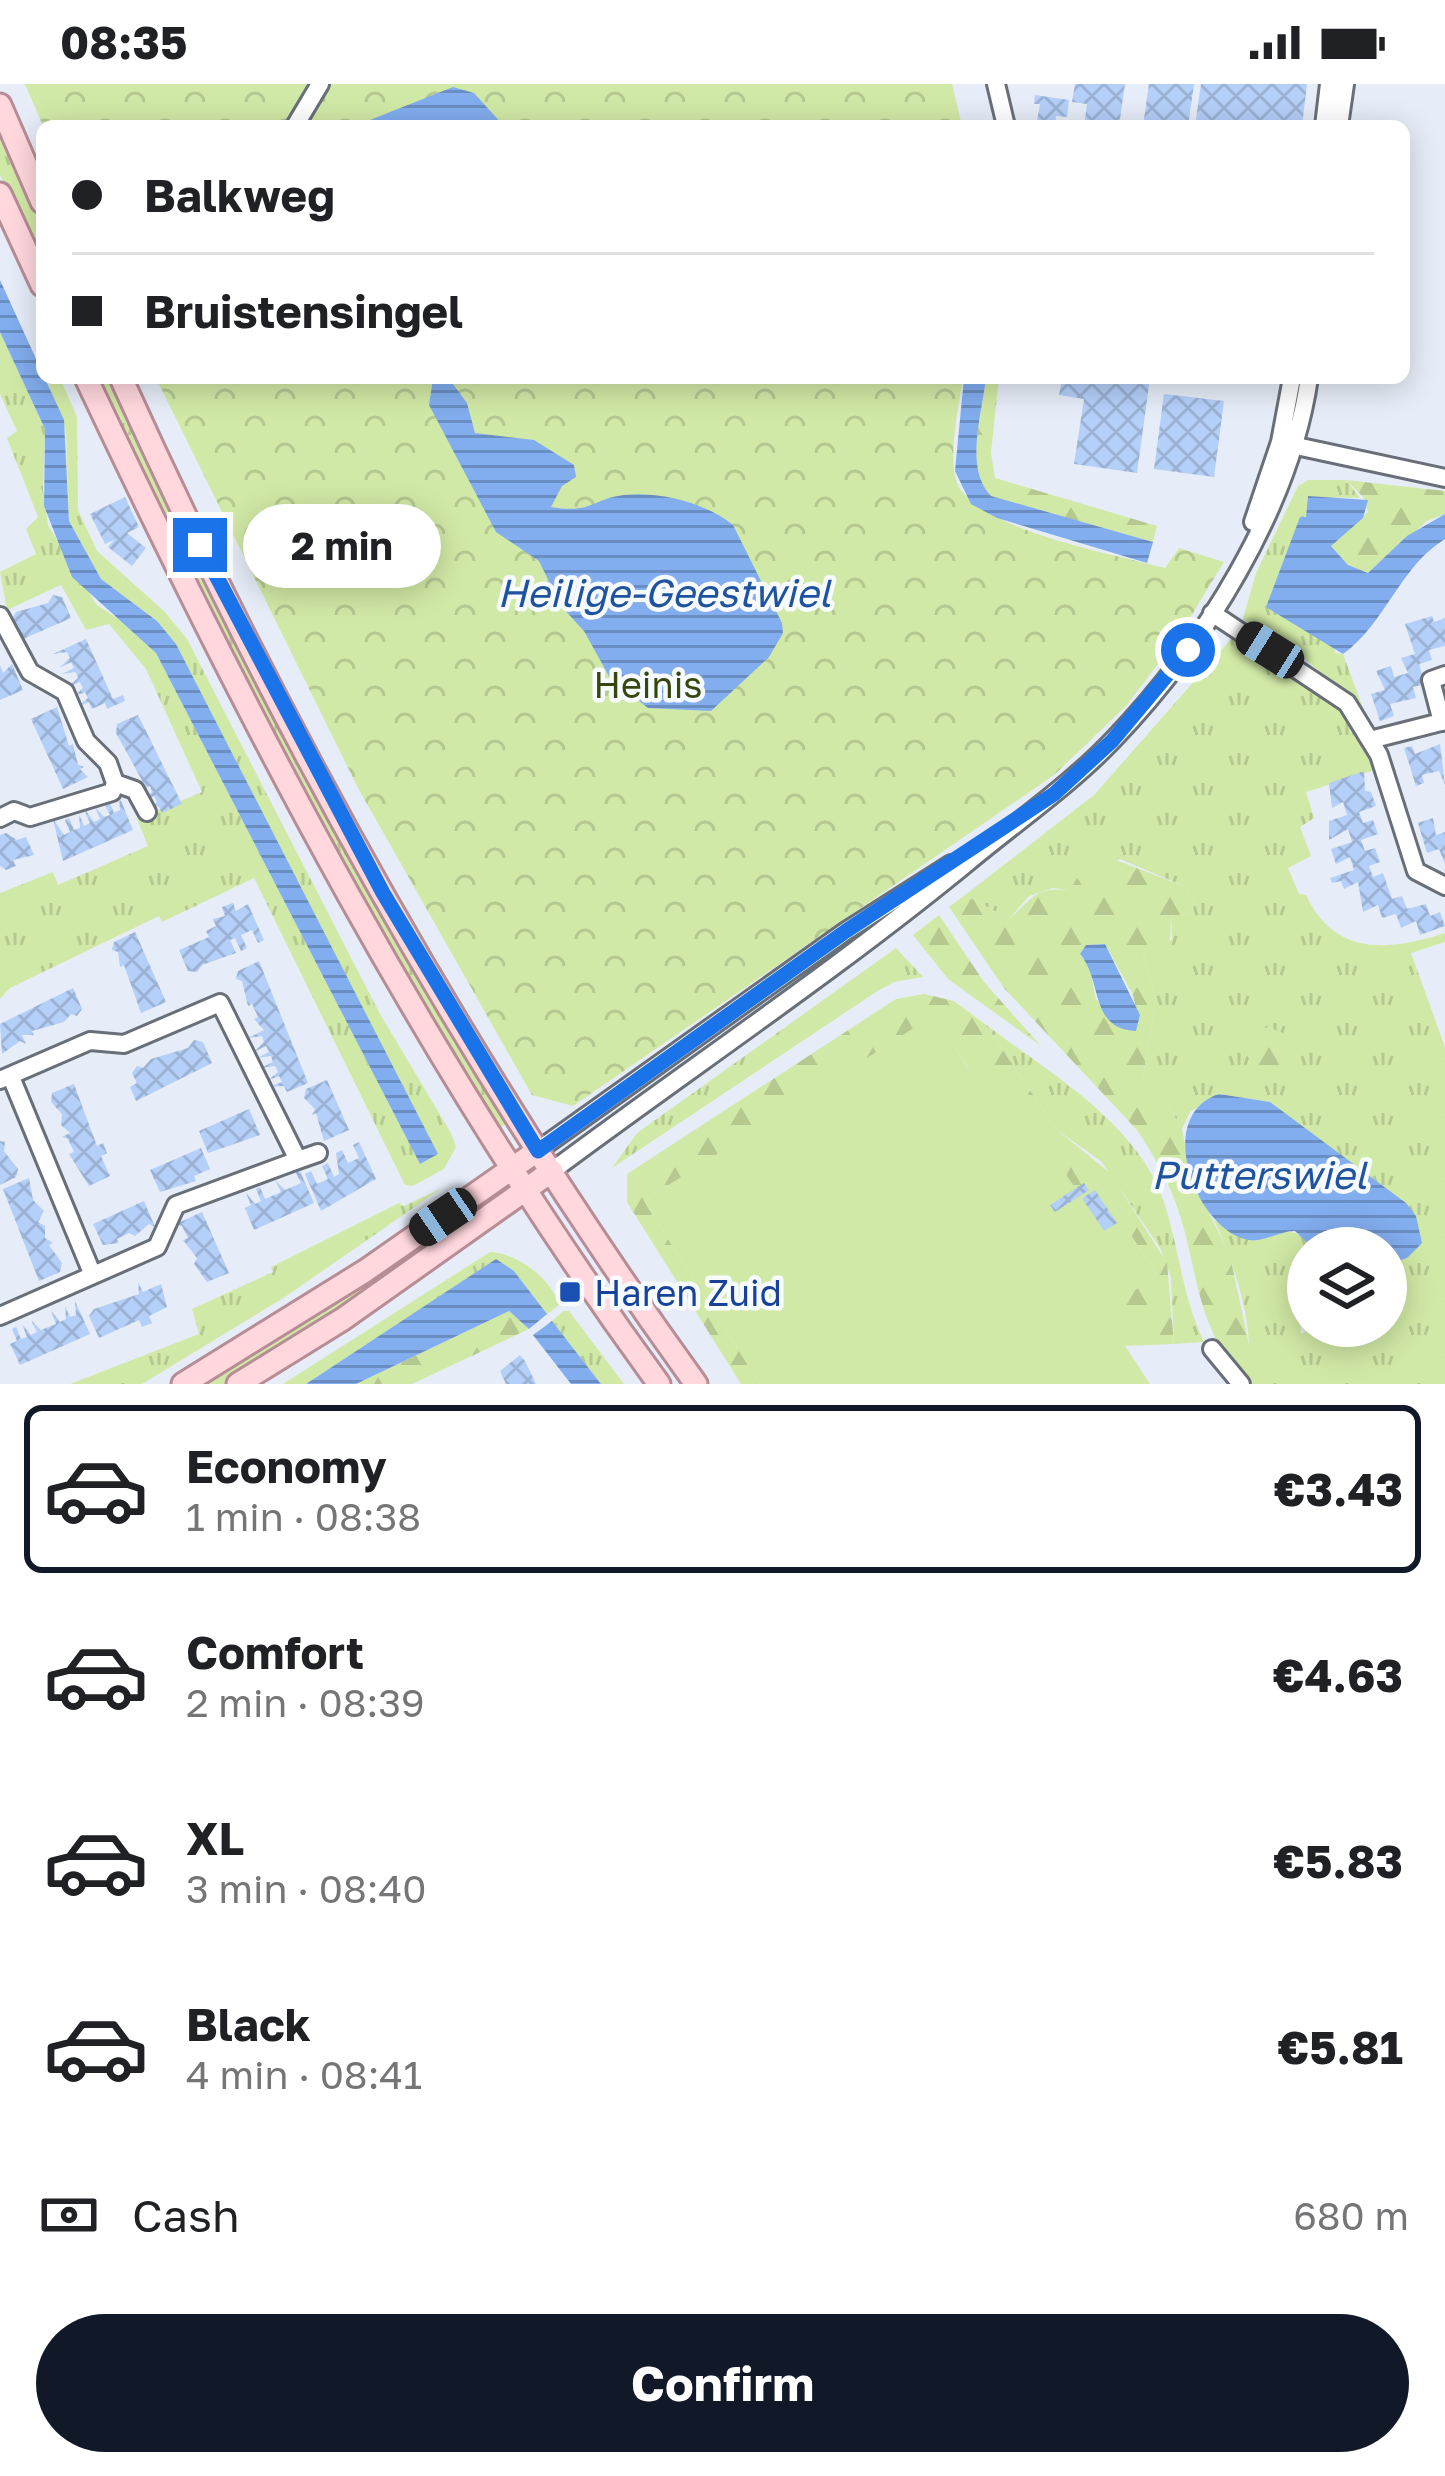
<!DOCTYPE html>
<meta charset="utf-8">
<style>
:root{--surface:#fff;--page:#f6f6f6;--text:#202124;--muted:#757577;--line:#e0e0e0;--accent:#111827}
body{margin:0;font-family:"Golos Text",sans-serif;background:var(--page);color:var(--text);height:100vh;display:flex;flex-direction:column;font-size:45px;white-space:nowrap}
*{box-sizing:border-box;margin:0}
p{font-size:39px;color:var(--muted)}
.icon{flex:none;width:66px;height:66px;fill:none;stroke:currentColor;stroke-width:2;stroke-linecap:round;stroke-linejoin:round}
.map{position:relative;height:1300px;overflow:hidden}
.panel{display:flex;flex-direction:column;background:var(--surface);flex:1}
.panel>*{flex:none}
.guide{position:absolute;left:36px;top:36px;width:1374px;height:264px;border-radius:18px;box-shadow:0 6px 30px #0003;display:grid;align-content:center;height:264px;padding:0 36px;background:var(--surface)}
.controls{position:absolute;left:1287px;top:1143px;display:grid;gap:24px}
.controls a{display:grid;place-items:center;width:120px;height:120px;border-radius:50%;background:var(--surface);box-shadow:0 6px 30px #0003;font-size:60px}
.end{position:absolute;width:54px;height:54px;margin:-27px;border:15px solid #1a73e8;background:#fff;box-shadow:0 0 0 6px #fff}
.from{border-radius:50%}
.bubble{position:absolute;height:84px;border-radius:42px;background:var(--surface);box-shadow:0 6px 30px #0003;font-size:39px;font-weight:700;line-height:84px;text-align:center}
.car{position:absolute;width:36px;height:72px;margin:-36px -18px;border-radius:15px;box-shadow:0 0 9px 3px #0007;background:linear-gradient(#222 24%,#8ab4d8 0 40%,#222 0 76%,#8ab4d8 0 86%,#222 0)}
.guide b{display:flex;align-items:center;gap:42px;height:114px;font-size:45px}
.guide b+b{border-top:3px solid var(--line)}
.guide i{width:30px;height:30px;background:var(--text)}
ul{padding:21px 0 0;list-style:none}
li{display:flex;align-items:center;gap:36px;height:168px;margin:0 24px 18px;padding:0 12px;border:6px solid transparent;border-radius:18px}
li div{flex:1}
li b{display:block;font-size:45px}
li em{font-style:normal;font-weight:700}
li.current{border-color:var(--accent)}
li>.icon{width:108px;height:108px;stroke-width:1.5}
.pay{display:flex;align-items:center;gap:30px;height:132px;padding:0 36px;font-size:45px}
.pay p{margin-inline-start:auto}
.primary-button{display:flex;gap:24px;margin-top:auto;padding:24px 36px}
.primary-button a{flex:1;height:138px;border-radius:72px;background:var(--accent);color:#fff;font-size:48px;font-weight:700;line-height:138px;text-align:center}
.status{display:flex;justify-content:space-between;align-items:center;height:84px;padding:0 60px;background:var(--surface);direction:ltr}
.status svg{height:33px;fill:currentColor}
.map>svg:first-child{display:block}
.grass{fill:url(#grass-tufts)}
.forest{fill:url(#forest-firs);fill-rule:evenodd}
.park{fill:url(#park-crowns)}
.garden{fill:#d1e9a6}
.water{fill:url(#water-rules)}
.building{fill:url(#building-cross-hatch)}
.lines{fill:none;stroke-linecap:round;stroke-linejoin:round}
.minor-casing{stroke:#696f78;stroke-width:22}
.major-casing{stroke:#b78d95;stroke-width:27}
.minor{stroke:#fff;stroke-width:16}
.major{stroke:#ffd7dd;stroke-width:21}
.route{stroke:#1a73e8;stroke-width:15}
.transit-dot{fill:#1a4fb4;stroke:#f7fafe;stroke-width:4.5}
.labels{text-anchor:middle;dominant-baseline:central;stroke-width:9;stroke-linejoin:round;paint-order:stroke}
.park-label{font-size:36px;fill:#37460d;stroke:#f7fafe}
.transit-label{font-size:36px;fill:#164399;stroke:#f7fafe;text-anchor:start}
.water-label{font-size:39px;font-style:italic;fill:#1f53a0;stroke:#f7fafe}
</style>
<div class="status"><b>08:35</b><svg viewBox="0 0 49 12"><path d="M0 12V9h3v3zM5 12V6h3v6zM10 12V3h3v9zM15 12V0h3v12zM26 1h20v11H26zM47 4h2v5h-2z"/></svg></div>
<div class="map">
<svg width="1445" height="1300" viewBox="0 0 1445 1300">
<defs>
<pattern id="grass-tufts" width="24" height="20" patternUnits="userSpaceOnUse" patternTransform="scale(3)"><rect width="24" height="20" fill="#d1e9a6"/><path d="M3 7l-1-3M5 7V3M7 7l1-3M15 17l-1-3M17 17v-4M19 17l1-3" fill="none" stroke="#b4c890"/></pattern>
<pattern id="forest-firs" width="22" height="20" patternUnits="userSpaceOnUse" patternTransform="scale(3)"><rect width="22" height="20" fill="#d1e9a6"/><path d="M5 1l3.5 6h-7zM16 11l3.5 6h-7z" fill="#b4c890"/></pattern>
<pattern id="park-crowns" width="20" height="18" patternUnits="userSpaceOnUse" patternTransform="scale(3)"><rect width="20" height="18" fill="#d1e9a6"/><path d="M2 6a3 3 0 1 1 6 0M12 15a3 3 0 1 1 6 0" fill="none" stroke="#b4c890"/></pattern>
<pattern id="water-rules" width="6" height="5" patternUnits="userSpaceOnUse" patternTransform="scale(3)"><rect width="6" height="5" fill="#82adee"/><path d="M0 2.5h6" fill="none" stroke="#6b8ec2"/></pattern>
<pattern id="building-cross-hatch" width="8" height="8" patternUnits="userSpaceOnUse" patternTransform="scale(3)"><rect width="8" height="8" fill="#b4cff8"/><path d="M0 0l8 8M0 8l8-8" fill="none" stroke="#9bb2d5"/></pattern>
</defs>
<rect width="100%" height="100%" fill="#e6edf8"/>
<!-- grass -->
<path class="grass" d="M0 41 42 137V182L0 91Z
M0 248 45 345 43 406 48 441 96 520 142 551 156 569 420 1080 437 1070 176 560 157 537 101 495 69 437 66 348 46 294H60L77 333 78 426 97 467 164 527 187 555 380 930 451 1049 456 1063 444 1085 413 1102 405 1101 254 794 162 838 159 832 10 904 0 915V809L53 788 58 801 148 762 137 735 202 708 146 585 109 540 86 546 61 501 7 526 0 488 36 470 26 445 38 433 7 354 17 347 0 310Z
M94 294H112L509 1037 500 1044 381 857 199 510Z
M1308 396H1346L1360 414 1308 413 1335 569 1343 570 1365 629 1304 574 1243 535 1256 489 1298 402Z
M1233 553 1345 631 1375 686 1306 708 1314 734 1300 743 1311 772 1288 784 1299 810 1306 811C1335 873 1389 867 1445 849V858L1411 869 1445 963V1300H1253L1246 1295C1258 1248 1234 1179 1214 1136L1254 1157C1278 1149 1296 1139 1313 1164H1308V1212L1301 1214V1250L1315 1242H1386V1181L1407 1174 1299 1042 1270 1018 1219 1010 1190 1028 1182 1045 1167 1020 1142 998 1156 918 1143 869 1172 856 1171 831 1190 829 1195 820 1186 803 1120 775 1070 806 1053 804 1029 812 1009 835 965 811 1094 711Z
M896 864 923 893 894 898 876 908 612 1084 637 1049Z
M985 940C1048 988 1135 1037 1163 1115 1179 1162 1182 1213 1204 1258L1174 1260 1171 1194 1160 1164 1102 1078 1057 1046Z
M442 1104 285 1213 142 1300H70L199 1250 192 1225 273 1188 271 1183 399 1119 404 1122Z
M479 1119 482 1122 306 1250 225 1300H200Z
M490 1168C517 1169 552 1195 559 1221L547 1230 514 1187 496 1176 306 1300H283Z
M563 1227H569L624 1300H601L552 1237Z"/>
<!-- forest -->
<path class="forest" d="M986 294H999L991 369 995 394 1157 442 1153 458 991 413C964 384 982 330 986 294Z
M1346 396 1445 407V430L1427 437 1368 489 1348 481 1331 462 1368 428 1364 414Z
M1113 775 1186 803 1195 820 1190 829 1171 832 1170 860 1143 869 1156 918 1142 998 1167 1020 1182 1045 1191 1091 1230 1172 1253 1279 1246 1295C1198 1250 1198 1190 1180 1131 1170 1100 1155 1073 1137 1046L1004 904 949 823 965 811 1009 835C1033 815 1033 803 1070 806L1078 792ZM1105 860 1133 911 1139 940 1096 916 1089 881 1080 871 1086 861Z
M939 831 984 898 1041 962 948 895 913 851Z
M924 910 954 917 985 940 1057 1046 1110 1089 1167 1179 1174 1260 1124 1262 1102 1228 1157 1191 1096 1098 1057 1123 986 976 970 986 934 932 644 1117 760 1300H741L627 1118V1090L896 915Z
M1268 943 1313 961 1277 994 1241 968 1245 953Z
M509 1227 529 1245 412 1300H356Z"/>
<!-- park -->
<path class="park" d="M25 0H952L962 42H43Z
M156 294H963C959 323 948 368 956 396 970 445 1118 471 1165 484L1179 464 1224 478 1177 555 1126 622 1054 691 573 1022 532 1011 358 704Z"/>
<!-- garden -->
<path class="garden" d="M934 931 969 985 987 975 1078 1108 1096 1098 1157 1191 1103 1228 1150 1300H760L644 1117Z"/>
<!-- water -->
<path class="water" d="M453 3 474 9 504 42H355Z
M0 196 64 336 69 437 101 495 157 537 176 560 438 1070 420 1080 156 569 72 493 44 422 45 345 0 248Z
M964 294H986C982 330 964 384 991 412L1153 458 1147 479 997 434 971 420 955 387Z
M433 295 450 296 467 319 475 349 534 356 574 381 576 393 562 402 551 423C592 430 592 415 624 411 658 407 707 419 733 441L782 539 783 549 769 573 711 627 648 624 610 594 584 547 561 522 539 477 496 448 429 321Z
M1308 412 1368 416 1363 434 1331 462 1348 481 1368 489 1407 452 1445 430V455C1400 482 1386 539 1343 570L1266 523 1300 433H1306Z
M1105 860 1140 931 1136 947C1089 945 1103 897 1080 870L1086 861Z
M1219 1010 1270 1018 1406 1119 1416 1132 1422 1159 1407 1174 1386 1181V1164H1313L1295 1147C1279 1147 1263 1159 1249 1156 1197 1148 1152 1032 1219 1010Z
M496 1175 514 1187 547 1230 529 1245 509 1227 356 1300H306Z
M552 1237 601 1300H571L533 1251Z"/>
<!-- building -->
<path class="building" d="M1075 0H1125L1119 42H1084L1087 20 1072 18Z
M1149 0H1194L1188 42H1143Z
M1201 0H1307L1302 42H1195Z
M1035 11 1069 16 1067 33 1056 32 1055 42H1036L1040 20H1034Z
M1062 294H1150L1137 389 1074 380 1084 315 1059 311Z
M1164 310 1224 317 1214 393 1154 385Z
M125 413 139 443 127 449 146 464 132 482 108 463 114 456 105 460 90 430Z
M53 511 62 513 71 534 21 556 12 535 16 528 48 519Z
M1432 532 1434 538 1445 534V562L1429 566 1432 576 1419 580 1425 600 1413 603 1416 614 1390 620 1394 632 1380 637 1371 610 1385 606 1376 587 1391 582 1394 593 1408 589 1401 574 1415 570 1405 540Z
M86 555 113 615 123 611 125 617 107 625 105 619 92 625 89 618 77 623 88 614 85 608 73 613 83 604 80 598 68 603 78 594 76 588 62 590 74 584 71 578 59 584 70 574 67 568 53 570Z
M12 580 23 606 0 616V581L3 589Z
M57 623 69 662 73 660 78 681 84 683 80 685 88 693 63 705 31 635Z
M138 631 182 720 162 729 158 722 147 727 157 718 154 712 142 717 152 708 150 702 138 707 144 700 116 649 117 640Z
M1440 660 1445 701 1439 687 1422 691 1424 699 1416 702 1404 664 1412 662 1415 670Z
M1364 687 1365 707 1371 708 1376 722 1359 728 1363 739 1373 736 1378 750 1361 756 1365 767 1375 764 1380 778 1369 782 1373 793 1383 789 1392 815 1402 812 1407 825 1426 820 1430 832 1440 828 1445 842 1420 851 1416 837 1401 844 1396 830 1382 834 1378 821 1363 828 1358 798 1344 805 1341 797 1332 799 1330 794 1354 786 1350 773 1336 780 1331 765 1352 758 1348 745 1329 756V737L1347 731 1343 718 1332 724 1329 699Z
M119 712 133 746 63 777 53 735 64 751 70 748 65 736 69 734 74 746 80 744 79 730 84 742 90 739 82 721 94 738 100 735 95 723 104 733 110 731 104 719 109 717 114 729 120 726Z
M1433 734 1436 751 1445 748V780L1439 765 1427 769 1418 739Z
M6 749 17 756 26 753 34 771 13 776 16 782 6 786 0 782V751Z
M233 819 236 827 248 820 264 856 258 859 252 846 241 851 247 864 241 867 235 854 230 856 236 869 202 881 197 888 188 887 179 866 209 853 206 847 216 842 213 835 225 832 222 823Z
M135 848 166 918 141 929 124 881 120 883 118 868 112 866 114 858Z
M259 877 308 999 287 1008 284 1002 269 1003 282 998 279 992 267 997 278 988 275 982 261 984 273 978 271 972 257 974 269 968 266 962 254 968 264 958 262 952 248 954 264 946 254 935 258 933 252 920 248 922 242 897 236 895 238 887Z
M73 904 82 925 77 932 71 930 64 938 32 947 34 951H22L26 960 20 957 2 970 0 940Z
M194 956 203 958 212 979 136 1017 130 1003 137 999 132 989 137 982 143 984 151 975 188 964Z
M327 996 349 1046 324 1057 316 1029 312 1031 315 1025 304 1014 306 1005Z
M74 1000 97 1062 103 1059 107 1069 101 1072 110 1092 89 1102 69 1070 74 1068 68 1055 62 1053 70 1049 61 1041 62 1030 51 1018 52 1009Z
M249 1025 260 1051 208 1069 199 1047Z
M0 1057 5 1058 4 1067 18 1085 16 1093 0 1101Z
M359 1058 376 1095 321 1127 305 1090 311 1087 317 1100 328 1095 322 1082 328 1079 334 1093 339 1090 336 1069 342 1066 348 1079 359 1074 353 1061Z
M201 1064 210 1085 194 1092 196 1097 160 1108 150 1086Z
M299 1085 314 1119 254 1146 245 1124 251 1121 246 1109 255 1120 261 1117 256 1105 260 1103 265 1115 281 1108 275 1096 285 1106 301 1099 295 1087Z
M29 1094 33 1116 44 1127 38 1138 45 1142V1154L53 1159 49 1161 62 1179 60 1188 39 1197 3 1105Z
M1084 1099 1089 1106 1055 1128 1050 1121Z
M1095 1106 1117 1139 1104 1147 1082 1114Z
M144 1117 155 1143 149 1140 135 1152 129 1149 117 1155 119 1159 103 1161 93 1140Z
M202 1128 229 1189 207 1198 194 1180 197 1174 183 1156 188 1154 182 1142 176 1140Z
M138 1198 143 1208 161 1200 167 1223 149 1232 152 1239 142 1243 139 1236 99 1254 89 1232 94 1225 139 1210Z
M75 1217 90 1250 20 1281 10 1260 17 1257 12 1245 16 1243 21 1255 27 1253 22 1240 31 1251 37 1248 31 1236 41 1246 56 1240 51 1227 60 1238 66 1235 65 1222 70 1233 76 1231Z
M520 1271 525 1277 536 1300H506L500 1287Z"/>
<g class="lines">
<!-- minor casing -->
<g class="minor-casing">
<path id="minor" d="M996 0 1006 42
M295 42 320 0
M1324 42 1329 0
M1339 42 1345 0
M1287 360 1445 394
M1253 438 1280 358 1292 294
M1212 529 1347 619 1379 671 1416 787 1445 802
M0 532 30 588 65 608 86 657 108 679 115 699
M1442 638 1431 596 1445 591
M1370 656 1445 637
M115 699 135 706 147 728
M0 734 14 727 30 733 112 708 115 699
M11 993 92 1189
M0 996 90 957 124 960 220 919 298 1076 176 1121 157 1163 0 1232
M537 1067 846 847 951 780
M298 1076 318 1069
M552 1087C690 984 834 888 967 779 1016 738 1069 702 1113 656 1203 562 1290 425 1309 294
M1212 1265 1241 1300"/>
</g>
<!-- major casing -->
<g class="major-casing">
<path id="major" d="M0 21 42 118
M0 110 42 201
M86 294C251 644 430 987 659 1300
M121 294C280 645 470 987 696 1300
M183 1300 365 1187 537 1067
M238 1300 343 1235 552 1087"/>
</g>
<!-- minor -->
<use href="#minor" class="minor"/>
<!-- major -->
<use href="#major" class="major"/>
</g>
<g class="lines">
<!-- route -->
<path class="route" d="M200 461 383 809 538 1067 846 847 1054 710 1112 657 1188 566"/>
</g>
<!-- markers -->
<rect class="transit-dot" x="558" y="1196" width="24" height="24" rx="6"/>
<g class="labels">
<!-- park labels -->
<g class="park-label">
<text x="648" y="600">Heinis</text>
</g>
<!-- transit labels -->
<g class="transit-label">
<text x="594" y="1208">Haren Zuid</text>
</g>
<!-- water labels -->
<g class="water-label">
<text x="664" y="508">Heilige-Geestwiel</text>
<text x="1259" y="1090">Putterswiel</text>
</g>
</g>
</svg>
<div class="controls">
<a><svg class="icon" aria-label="layers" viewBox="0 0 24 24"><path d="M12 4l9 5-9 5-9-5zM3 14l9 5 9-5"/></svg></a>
</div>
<i class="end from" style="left:1188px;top:566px"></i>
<i class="end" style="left:200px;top:461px"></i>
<div class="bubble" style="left:243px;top:420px;width:198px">2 min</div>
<i class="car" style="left:1270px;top:566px;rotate:302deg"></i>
<i class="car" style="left:443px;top:1133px;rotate:236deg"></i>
<div class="guide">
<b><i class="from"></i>Balkweg</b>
<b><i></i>Bruistensingel</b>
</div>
</div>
<section class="panel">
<ul>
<li class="current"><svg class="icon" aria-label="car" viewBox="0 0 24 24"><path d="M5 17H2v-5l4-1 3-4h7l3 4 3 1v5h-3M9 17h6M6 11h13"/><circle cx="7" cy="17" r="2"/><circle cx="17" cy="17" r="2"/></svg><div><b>Economy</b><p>1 min · 08:38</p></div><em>€3.43</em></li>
<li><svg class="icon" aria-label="car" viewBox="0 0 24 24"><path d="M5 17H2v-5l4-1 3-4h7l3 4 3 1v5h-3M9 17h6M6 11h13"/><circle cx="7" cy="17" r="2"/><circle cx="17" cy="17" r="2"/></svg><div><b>Comfort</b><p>2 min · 08:39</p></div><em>€4.63</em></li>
<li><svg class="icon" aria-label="car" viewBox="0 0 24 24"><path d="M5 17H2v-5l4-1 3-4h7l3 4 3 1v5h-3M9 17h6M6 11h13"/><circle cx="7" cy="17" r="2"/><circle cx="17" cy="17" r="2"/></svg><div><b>XL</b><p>3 min · 08:40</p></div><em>€5.83</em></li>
<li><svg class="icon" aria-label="car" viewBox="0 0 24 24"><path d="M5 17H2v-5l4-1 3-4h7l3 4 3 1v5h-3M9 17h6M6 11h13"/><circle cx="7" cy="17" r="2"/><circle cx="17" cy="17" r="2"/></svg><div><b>Black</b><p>4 min · 08:41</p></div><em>€5.81</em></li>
</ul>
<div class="pay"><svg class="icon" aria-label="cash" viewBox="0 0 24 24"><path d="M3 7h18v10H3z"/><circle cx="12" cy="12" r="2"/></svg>Cash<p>680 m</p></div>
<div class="primary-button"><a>Confirm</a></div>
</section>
